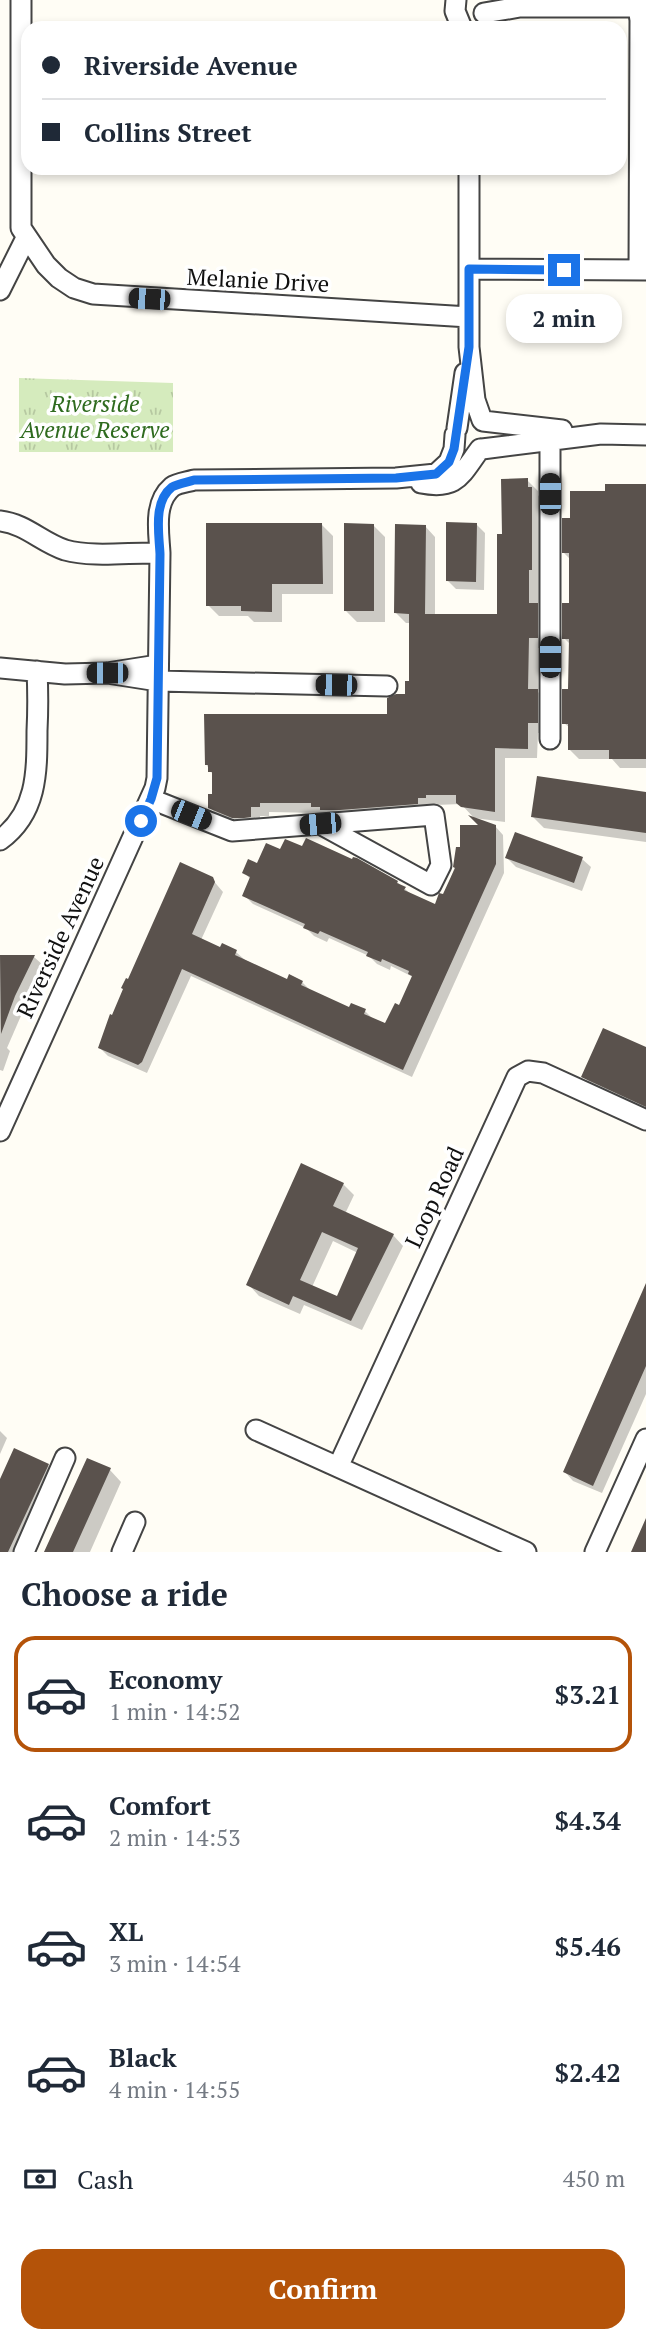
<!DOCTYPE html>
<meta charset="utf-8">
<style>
:root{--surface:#fff;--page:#f6f6f7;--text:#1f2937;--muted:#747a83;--line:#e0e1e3;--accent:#b45309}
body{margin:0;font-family:"PT Serif",serif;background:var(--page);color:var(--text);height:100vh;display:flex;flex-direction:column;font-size:26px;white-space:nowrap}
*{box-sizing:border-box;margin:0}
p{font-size:23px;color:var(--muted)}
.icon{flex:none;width:38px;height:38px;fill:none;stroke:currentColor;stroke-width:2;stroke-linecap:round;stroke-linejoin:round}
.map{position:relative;height:1552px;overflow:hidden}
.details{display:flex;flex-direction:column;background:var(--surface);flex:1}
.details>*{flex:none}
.banner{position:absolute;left:21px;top:21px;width:606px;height:154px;border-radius:21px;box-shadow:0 4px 10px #0003;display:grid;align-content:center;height:154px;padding:0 21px;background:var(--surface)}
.end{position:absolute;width:32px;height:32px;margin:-16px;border:9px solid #1a73e8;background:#fff;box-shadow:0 0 0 4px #fff}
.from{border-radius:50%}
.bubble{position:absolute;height:49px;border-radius:21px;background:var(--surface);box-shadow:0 4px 10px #0003;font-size:23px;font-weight:600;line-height:49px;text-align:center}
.car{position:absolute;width:21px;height:42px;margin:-21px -10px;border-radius:9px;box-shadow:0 0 5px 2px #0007;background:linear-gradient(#222 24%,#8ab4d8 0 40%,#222 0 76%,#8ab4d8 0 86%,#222 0)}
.banner b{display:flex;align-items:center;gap:24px;height:66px;font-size:26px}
.banner b+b{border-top:2px solid var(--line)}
.banner i{width:18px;height:18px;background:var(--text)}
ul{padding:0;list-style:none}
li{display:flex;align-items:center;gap:21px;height:116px;margin:0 14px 10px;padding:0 7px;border:4px solid transparent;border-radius:21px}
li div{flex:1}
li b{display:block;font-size:26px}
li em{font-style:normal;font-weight:600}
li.on{border-color:var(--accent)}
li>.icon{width:63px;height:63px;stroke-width:1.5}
h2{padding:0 21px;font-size:32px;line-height:84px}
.pay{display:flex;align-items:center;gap:18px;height:77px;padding:0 21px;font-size:26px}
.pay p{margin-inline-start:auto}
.primary-button{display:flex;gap:14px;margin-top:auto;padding:14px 21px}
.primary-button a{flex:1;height:80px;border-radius:21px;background:var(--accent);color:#fff;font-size:28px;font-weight:600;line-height:80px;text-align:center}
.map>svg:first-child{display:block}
.park{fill:url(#park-tufts)}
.shadow{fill:#0003;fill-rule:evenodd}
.building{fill:#5a524d;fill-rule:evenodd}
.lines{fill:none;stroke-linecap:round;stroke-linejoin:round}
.minor-casing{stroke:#444;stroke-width:23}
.minor{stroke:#fff;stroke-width:19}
.route{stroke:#1a73e8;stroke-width:9}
.labels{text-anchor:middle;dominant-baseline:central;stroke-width:7;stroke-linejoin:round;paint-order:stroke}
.street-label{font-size:23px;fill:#111;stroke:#fff}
.park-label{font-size:23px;font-style:italic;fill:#2f6b1f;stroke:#fff}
</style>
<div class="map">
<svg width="646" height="1552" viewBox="0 0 646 1552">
<defs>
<pattern id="park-tufts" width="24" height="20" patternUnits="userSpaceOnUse" patternTransform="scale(1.75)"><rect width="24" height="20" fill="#d5ebbd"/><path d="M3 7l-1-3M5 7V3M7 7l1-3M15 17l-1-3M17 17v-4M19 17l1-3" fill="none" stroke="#b6c8a1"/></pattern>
</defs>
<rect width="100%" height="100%" fill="#fffdf5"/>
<!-- park -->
<path class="park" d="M19 378 173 383V452H19Z"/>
<!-- shadow -->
<path class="shadow" d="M527 480 538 491V495L541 499 542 580H539V607L547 616V648H538V692L547 701V733H538L537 758H505V822L474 818 461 804 436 805V807L323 817 319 813 269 812V816H260V827H244L220 818 210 807 214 795 213 775 206 764 389 716 406 696 411 682V623H406L396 613 425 526 435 537V616H499L503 536Z
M646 486V768H620L612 759H579L569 749 570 728 564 723 570 691V644L564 638 571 605V560L564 553 571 520 607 493Z
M476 524 485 533 484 590 456 589 448 581Z
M322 525 333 536V594H282V622H254L248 616H219L208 605Z
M373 525 385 537V622H357L345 610Z
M646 793V842L544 828 533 817Z
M495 826 503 835 504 873 412 1077 191 976 147 1073 108 1056 99 1047 181 865 212 879 223 892 201 940 221 949 236 952 245 960 288 981 302 982 312 992 350 1009 365 1011 374 1020 386 1026 400 1007 413 977 391 966 390 970 377 964 369 956 329 938 327 942 314 936 306 928 253 904 244 895 251 880 244 872 281 851 397 882 412 895 435 906 444 896 462 848Z
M507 858 582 859 591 867 582 891 516 867Z
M0 957H34L43 965 7 1048 10 1051 3 1071 0 1070Z
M646 1049V1110L592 1085 583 1076Z
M343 1184 354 1195 345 1214 393 1235 403 1246 362 1330 304 1305 300 1314 259 1296 249 1285ZM333 1241 358 1253 338 1298 312 1287Z
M646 1293V1394L602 1493 573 1481 565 1472Z
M0 1431 7 1438 0 1454Z
M48 1465 59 1477 25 1552H0V1484Z
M110 1470 121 1482 90 1552H46Z"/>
<!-- building -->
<path class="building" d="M528 478V487H532V570H529V603H538V638H529L528 689H538V723H528V749L495 748V812L461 807 456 803V795H426V798H418V804L340 810H320V807H311V803H260V807H251V817L244 818H232L208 808V794H212V772H208V765H205L204 714H387V698L396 694H405V681H409V614L394 613 395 524 426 525 425 614H497V534H502L501 479Z
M605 484H646V759H609V750H568V724H562V689H568L569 639H562V603H569V553H562V518H570V491H605Z
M446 522 477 523 476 582 446 581Z
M206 523H322L323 584H272V612L241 611V606H206Z
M344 523 374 524V611H344Z
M537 776 646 792V833L531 817Z
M468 815 496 825V864L403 1070 182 969 142 1062 138 1065 98 1048 110 1014 112 1015 123 989 121 988 126 978 128 979 180 862 213 877 215 882 192 934 220 947 222 943 237 950 235 955 287 979 289 974 303 981 301 985 349 1007 351 1003 366 1009 364 1014 385 1023 395 1003 399 1005 412 976 408 974 409 971 382 959 381 962 366 956 368 952 320 931 318 934 303 928 305 924 242 896 250 877 242 873 248 859 257 863 266 843 280 849 285 839 302 846 306 838 352 859 353 857 357 858 398 881 397 883 406 887 404 890 435 904 439 893 443 894 455 868 453 867 456 847H460V825H478Z
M515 832 583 857 574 883 505 858Z
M0 955H35L15 996 1 1034Z
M603 1028 646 1047V1107L581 1077Z
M301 1163 344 1183 333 1206 394 1234 351 1321 293 1296 289 1305 246 1285ZM322 1232 358 1248 337 1296 300 1280Z
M646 1283V1366L593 1486 563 1472Z
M14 1448 49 1464 8 1552H0V1479Z
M87 1458 111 1468 73 1552H44Z
M646 1518V1552H631Z"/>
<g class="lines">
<!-- minor casing -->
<g class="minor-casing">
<path id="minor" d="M21 0V228L46 265 59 278 74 288 93 294 469 317
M456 0 455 11 462 28
M638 7 640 20 639 270
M484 13 520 7H646
M469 168V347L475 400 482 420
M469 269 646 270
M0 290 26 238
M483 421 562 430
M457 428 465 373
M482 449 601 434 646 435
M421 483C457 490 460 476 480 449
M0 521C26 524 41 542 65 550 94 558 130 552 160 553
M0 668 65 674 107 673 158 665
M107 673 158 681 387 686
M550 739V429
M151 799 232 831 434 815 441 865 431 885 320 824
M0 840C37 813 37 773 37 731 38 711 38 691 37 671
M0 1131 155 788 157 778 160 553C159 533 153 503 172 487 177 483 188 482 194 480L396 478 436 474 449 462 454 449 455 435
M256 1430 526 1552
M338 1467 517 1077 528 1071 543 1073 646 1120
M24 1552 65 1458
M122 1552 135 1522
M595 1552 646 1439"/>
</g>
<!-- minor -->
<use href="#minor" class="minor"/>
</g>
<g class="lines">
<!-- route -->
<path class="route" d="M141 821 151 799 157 778 160 554C159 533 153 502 172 487 177 484 188 482 194 480L396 478 436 474 449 462 454 449 469 347V269L564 270"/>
</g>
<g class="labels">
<!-- street labels -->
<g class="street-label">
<text transform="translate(258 280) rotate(3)">Melanie Drive</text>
<text transform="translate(60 937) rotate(-65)">Riverside Avenue</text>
<text transform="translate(434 1197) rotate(-65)">Loop Road</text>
</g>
<!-- park labels -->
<g class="park-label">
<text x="95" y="403">Riverside<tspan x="95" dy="26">Avenue Reserve</tspan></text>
</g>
</g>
</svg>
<i class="end from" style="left:141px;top:821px"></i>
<i class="end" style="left:564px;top:270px"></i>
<div class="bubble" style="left:506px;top:294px;width:116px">2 min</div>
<i class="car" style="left:149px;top:299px;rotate:273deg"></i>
<i class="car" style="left:550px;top:494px;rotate:0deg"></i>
<i class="car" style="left:550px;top:657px;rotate:0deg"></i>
<i class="car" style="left:107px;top:673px;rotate:270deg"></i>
<i class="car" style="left:336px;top:685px;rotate:271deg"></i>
<i class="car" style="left:191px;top:815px;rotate:112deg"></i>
<i class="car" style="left:320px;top:824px;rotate:265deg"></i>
<div class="banner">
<b><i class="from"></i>Riverside Avenue</b>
<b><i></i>Collins Street</b>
</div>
</div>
<section class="details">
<h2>Choose a ride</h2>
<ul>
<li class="on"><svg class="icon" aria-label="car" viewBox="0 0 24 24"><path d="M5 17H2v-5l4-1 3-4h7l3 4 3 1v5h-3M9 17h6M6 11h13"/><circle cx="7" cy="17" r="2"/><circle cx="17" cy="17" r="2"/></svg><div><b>Economy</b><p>1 min · 14:52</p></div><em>$3.21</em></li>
<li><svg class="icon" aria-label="car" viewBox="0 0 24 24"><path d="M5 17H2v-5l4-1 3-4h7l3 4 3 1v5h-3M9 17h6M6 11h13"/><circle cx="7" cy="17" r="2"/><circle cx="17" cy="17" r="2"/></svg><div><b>Comfort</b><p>2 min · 14:53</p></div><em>$4.34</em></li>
<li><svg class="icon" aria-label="car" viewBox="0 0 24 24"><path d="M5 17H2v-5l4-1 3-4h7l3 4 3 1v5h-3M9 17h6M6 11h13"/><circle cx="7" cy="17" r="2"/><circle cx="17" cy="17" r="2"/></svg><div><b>XL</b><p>3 min · 14:54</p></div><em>$5.46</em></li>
<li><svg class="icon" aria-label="car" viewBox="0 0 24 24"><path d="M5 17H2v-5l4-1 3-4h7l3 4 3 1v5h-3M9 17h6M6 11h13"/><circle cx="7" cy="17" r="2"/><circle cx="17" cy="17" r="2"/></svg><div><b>Black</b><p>4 min · 14:55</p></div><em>$2.42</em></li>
</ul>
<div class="pay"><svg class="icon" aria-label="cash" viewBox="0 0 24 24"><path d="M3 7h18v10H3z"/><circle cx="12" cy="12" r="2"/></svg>Cash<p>450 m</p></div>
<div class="primary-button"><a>Confirm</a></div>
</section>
